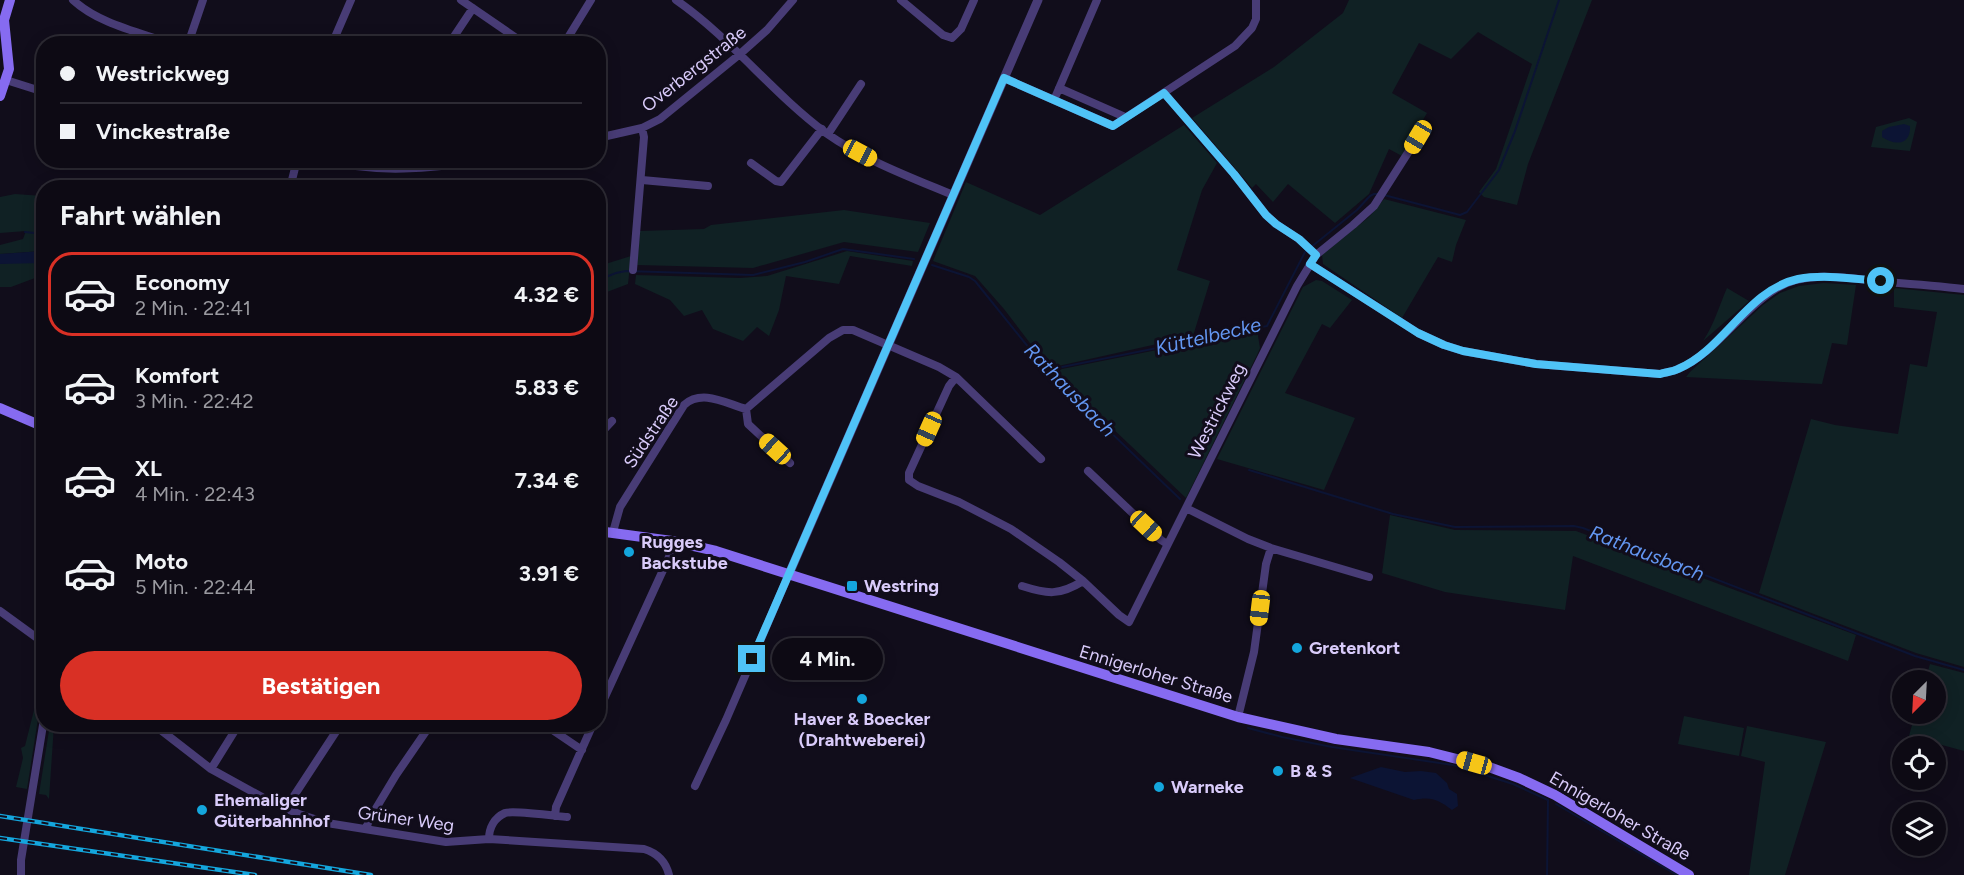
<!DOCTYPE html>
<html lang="de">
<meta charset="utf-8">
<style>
:root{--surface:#0d0a14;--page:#16131d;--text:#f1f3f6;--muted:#9a9aa0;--line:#2d2b34;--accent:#d93025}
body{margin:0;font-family:Figtree,sans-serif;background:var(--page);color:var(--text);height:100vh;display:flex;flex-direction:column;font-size:22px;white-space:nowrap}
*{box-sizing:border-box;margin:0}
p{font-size:20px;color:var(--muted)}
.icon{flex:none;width:33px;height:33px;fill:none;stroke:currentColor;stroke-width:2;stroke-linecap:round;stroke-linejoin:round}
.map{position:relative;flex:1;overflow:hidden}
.drawer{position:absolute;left:36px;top:180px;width:570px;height:552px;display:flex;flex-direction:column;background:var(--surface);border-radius:24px;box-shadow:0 3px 15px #0003,0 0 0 2px var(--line)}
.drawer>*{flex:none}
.guide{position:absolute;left:36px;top:36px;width:570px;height:132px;border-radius:24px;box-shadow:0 3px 15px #0003,0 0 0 2px var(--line);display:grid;align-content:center;height:132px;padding:0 24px;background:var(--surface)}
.needle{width:39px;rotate:204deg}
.fabs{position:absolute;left:1892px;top:670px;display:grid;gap:12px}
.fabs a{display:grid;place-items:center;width:54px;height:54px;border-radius:50%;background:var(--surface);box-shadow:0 3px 15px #0003,0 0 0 2px var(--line);font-size:30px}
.end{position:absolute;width:27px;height:27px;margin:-14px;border:8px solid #4fc3f7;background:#111;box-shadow:0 0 0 3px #111}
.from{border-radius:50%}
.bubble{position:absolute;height:42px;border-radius:21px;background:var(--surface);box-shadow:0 3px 15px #0003,0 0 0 2px var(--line);font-size:20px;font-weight:700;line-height:42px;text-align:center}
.car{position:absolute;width:18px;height:36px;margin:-18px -9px;border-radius:8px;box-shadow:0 0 4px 2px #0007;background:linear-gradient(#f5c518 24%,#345 0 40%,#f5c518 0 76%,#345 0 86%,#f5c518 0)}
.guide b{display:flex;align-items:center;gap:21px;height:57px;font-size:22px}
.guide b+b{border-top:2px solid var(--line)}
.guide i{width:15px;height:15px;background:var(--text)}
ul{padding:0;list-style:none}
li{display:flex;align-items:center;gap:18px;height:84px;margin:0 12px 9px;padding:0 12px;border:3px solid transparent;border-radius:24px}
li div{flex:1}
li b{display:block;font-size:22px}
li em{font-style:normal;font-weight:700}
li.current{border-color:var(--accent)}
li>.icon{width:54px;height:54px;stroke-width:1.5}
h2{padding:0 24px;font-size:27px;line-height:72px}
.action{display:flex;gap:12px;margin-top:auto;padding:12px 24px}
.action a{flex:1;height:69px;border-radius:36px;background:var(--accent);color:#fff;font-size:24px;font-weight:700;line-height:69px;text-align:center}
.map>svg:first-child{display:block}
.green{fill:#102124}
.water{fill:#0c1434}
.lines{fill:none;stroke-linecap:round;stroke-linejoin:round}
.stream{stroke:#0c1434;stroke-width:2}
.minor{stroke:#483c76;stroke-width:8}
.tertiary{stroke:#483c76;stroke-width:9}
.secondary{stroke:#866bf1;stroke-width:10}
.rail-casing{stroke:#14a6dd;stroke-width:4.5}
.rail{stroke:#110d1b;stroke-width:2;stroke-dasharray:7;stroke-linecap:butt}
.route{stroke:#4fc3f7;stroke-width:8}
.poi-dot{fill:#14a6dd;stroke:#110d1b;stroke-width:2}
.labels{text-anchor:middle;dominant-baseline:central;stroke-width:6;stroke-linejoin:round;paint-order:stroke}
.street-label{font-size:18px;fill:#d9cbfa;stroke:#110d1b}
.poi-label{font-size:18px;font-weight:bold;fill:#d9cbfa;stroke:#110d1b;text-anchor:start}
.water-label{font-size:20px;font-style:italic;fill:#6396f1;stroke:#110d1b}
</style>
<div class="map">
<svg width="1964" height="875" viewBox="0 0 1964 875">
<rect width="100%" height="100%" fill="#110d1b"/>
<!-- green -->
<path class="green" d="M1349 0H1592L1528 164 1517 205 1484 197 1479 192 1496 169 1532 64 1478 32 1451 59 1419 43 1392 93 1427 113 1402 156 1389 149 1369 194 1335 223 1288 184 1273 202 1256 184 1252 188 1192 118 1274 67 1343 13Z
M1909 118 1917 122 1910 151 1871 147 1876 127Z
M1184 125 1217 163 1202 190 1177 270 1210 281 1193 336 1049 368 1004 309 975 276 933 261 966 182 1040 215Z
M15 194 43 196V251L0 254V245L23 239 26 231 0 233V197Z
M1384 199 1466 220 1456 245 1452 262 1438 257 1402 318 1323 264 1322 255 1369 217Z
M844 210 930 223 918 252 844 242 753 268 637 265 640 231 704 229 711 225Z
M847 251 913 261 912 266 850 256 839 284 786 276 779 310 769 336 757 327 743 341 713 329 702 310 684 316 670 300 635 284 636 275 740 278 767 276Z
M631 256 628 284 599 295V266Z
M7 263H43V275L11 287H0V264Z
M1316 280 1322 281 1352 300 1330 328 1322 324 1285 393 1355 418 1324 490 1217 459 1303 287Z
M1824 283 1856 285 1847 345 1832 343 1822 384 1686 377 1690 372 1763 305 1780 293 1799 286Z
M1727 288 1749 301 1703 341C1714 325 1719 306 1727 288Z
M1894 288 1964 295V667L1916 653 1759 593 1811 419 1835 425 1898 434 1910 364 1927 367 1937 312 1894 307Z
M1257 330 1260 348 1257 355 1186 498 1052 371Z
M1390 515 1455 530 1576 531 1856 635 1848 661 1573 556 1565 610 1445 592 1382 573Z
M1930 664 1964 673V751L1909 736 1915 714H1935V681H1925Z
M43 674V687L27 789 16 787 23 758 21 748 25 746Z
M1684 716 1744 728 1739 756 1678 744Z
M50 724 54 725 49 799 46 795 39 794Z
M1747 726 1826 742 1785 875H1749L1765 762 1741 756Z"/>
<!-- water -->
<path class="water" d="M1904 124 1910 126C1911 145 1895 146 1882 137V131L1889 127Z
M43 251V263L0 264V254Z
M1381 767 1405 772 1421 771 1436 773 1447 783 1449 789 1457 794 1458 806 1452 810C1439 800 1431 796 1414 800L1350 778Z"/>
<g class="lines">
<!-- stream -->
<path class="stream" d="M1384 195 1460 215 1467 212 1499 170 1515 131 1559 0
M25 232 44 234
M932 265 969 277 975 281 1050 374 1180 499
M598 280 616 273 626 271 753 275 805 262 843 249 914 259
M1047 370 1267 326 1305 252 1357 210 1370 196 1374 194H1378
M1249 470 1393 514 1455 527 1574 526 1583 528 1915 656 1964 670
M1248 728 1282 737 1332 747 1453 765 1513 784 1548 800 1547 875
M1556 804 1677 875"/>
<!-- minor -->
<path class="minor" d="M73 0C99 24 139 32 172 44
M461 0 525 44
M676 0C731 38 772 93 826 133 864 160 910 177 953 195
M901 0 943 35 952 38 961 29 974 0
M188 44 203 0
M332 44 351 0
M449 44 473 8
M564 44 591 0
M1004 78 1113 126 1235 46 1252 28 1256 19V0
M6 80 44 92
M1059 88 1125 117
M1164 93 1234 174 1266 215 1276 224 1299 239 1316 255
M1054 100 1097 0
M828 134 861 84
M598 138 642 128 660 119 740 54 767 30 793 0
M325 160C376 174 431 169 483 160
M751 163 776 181 781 182 822 129
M642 180 708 186
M290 188 297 160
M1310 264 1418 333 1444 345 1463 351 1536 364 1660 374C1666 372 1672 372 1678 369 1715 354 1742 309 1777 288 1808 269 1852 279 1886 282 1912 284 1938 286 1964 289
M633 270 644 137 642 128
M956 377 949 386 909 473V480L918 486 959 502 1011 529 1059 562 1083 581 1119 615 1129 622 1297 286 1316 255 1353 225 1374 206 1418 137
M746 409 829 338 843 330H853L939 367 956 377 1041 459
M746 409 748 424 790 463
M598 436 612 421
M1088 471 1161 540 1167 544
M1186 508 1248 539 1271 548 1369 577
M613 532 620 507 684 405C702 389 725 403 746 409
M1022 586C1047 594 1059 596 1083 581
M0 611 44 643
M598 686 607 692
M598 712 669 557 672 541
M1238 717 1254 652 1266 564 1271 548
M153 724 211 769 271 802 299 814 327 823 446 842 489 839 644 849C657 853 666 862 669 875
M551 729 582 750
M211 769 239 724
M695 786 726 720 789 574
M286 808 341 724
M555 816 556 807 593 724
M366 829 369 820 396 775 431 724
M489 839C489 828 494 818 505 813 513 810 556 816 567 817
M21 875V860L44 719"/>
<!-- tertiary -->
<path class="tertiary" d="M789 574 1038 0"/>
<!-- secondary -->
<path class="secondary" d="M0 96 9 69 4 20 10 0
M0 408 44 427
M598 531 672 541 716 551 1238 717 1336 739 1429 752 1489 767 1519 778 1555 795 1689 875"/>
<!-- rail casing -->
<g class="rail-casing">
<path id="rail" d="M0 816 371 875
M0 838 255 875"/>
</g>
<!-- rail -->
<use href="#rail" class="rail"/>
</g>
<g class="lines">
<!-- route -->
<path class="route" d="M752 659 1004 78 1113 126 1164 93 1234 174 1266 215 1276 224 1299 239 1316 255 1310 264 1418 333 1444 345 1463 351 1536 364 1660 374C1666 372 1672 372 1678 369 1724 350 1747 290 1798 279 1825 274 1854 279 1881 281"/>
</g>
<!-- markers -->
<g class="poi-dot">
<circle cx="629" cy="552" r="6"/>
<rect x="846" y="580" width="12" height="12" rx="3"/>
<circle cx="1297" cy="648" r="6"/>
<circle cx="862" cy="699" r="6"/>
<circle cx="1278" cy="771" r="6"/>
<circle cx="1159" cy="787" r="6"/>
<circle cx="202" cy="810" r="6"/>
</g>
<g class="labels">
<!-- street labels -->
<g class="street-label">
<text transform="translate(694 69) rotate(-38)">Overbergstraße</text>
<text transform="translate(1217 411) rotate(-63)">Westrickweg</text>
<text transform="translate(651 432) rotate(-56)">Südstraße</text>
<text transform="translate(1156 674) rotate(17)">Ennigerloher Straße</text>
<text transform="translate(1620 816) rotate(30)">Ennigerloher Straße</text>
<text transform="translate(406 819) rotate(8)">Grüner Weg</text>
</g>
<!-- poi labels -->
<g class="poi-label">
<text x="641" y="542">Rugges<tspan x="641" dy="21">Backstube</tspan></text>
<text x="864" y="586">Westring</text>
<text x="1309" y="648">Gretenkort</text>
<text x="862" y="719" text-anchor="middle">Haver &amp; Boecker<tspan x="862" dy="21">(Drahtweberei)</tspan></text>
<text x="1290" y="771">B &amp; S</text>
<text x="1171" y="787">Warneke</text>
<text x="214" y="800">Ehemaliger<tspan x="214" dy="21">Güterbahnhof</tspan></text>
</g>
<!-- water labels -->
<g class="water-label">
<text transform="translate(1208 336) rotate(-13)">Küttelbecke</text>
<text transform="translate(1070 390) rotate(46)">Rathausbach</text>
<text transform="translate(1647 553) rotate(21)">Rathausbach</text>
</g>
</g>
</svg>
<div class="fabs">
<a><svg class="needle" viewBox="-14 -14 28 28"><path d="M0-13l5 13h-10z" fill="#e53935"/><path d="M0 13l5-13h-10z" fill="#9a9aa0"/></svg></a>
<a><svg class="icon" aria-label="locate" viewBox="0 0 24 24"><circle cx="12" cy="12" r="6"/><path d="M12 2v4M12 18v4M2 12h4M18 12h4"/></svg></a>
<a><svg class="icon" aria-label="layers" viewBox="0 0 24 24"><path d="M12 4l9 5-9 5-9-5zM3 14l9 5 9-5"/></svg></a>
</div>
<i class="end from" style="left:1881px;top:281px"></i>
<i class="end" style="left:752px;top:659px"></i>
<div class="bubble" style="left:772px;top:638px;width:111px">4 Min.</div>
<i class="car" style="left:1418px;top:137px;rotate:211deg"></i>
<i class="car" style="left:860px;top:153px;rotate:118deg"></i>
<i class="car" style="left:929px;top:429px;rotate:204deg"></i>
<i class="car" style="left:775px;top:449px;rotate:312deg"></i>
<i class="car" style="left:1146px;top:526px;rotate:133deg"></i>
<i class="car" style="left:1260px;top:608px;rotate:187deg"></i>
<i class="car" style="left:1474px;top:763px;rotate:286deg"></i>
<div class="guide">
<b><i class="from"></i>Westrickweg</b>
<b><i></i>Vinckestraße</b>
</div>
<section class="drawer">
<h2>Fahrt wählen</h2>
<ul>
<li class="current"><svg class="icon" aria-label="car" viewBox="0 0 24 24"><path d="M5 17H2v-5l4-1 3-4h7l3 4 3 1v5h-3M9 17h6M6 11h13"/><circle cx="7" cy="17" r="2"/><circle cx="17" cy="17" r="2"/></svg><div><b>Economy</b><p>2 Min. · 22:41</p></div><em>4.32 €</em></li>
<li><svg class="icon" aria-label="car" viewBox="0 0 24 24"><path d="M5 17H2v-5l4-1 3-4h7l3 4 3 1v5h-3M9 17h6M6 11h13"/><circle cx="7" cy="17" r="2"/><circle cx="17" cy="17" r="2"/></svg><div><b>Komfort</b><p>3 Min. · 22:42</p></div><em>5.83 €</em></li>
<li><svg class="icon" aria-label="car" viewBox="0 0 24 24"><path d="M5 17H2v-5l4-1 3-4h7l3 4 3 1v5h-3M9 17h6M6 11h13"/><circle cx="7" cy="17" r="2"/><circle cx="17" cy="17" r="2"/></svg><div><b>XL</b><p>4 Min. · 22:43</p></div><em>7.34 €</em></li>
<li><svg class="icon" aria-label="car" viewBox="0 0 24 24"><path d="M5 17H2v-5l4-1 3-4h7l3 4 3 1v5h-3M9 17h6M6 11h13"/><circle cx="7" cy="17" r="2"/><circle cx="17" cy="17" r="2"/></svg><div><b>Moto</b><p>5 Min. · 22:44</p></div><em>3.91 €</em></li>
</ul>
<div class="action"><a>Bestätigen</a></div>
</section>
</div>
